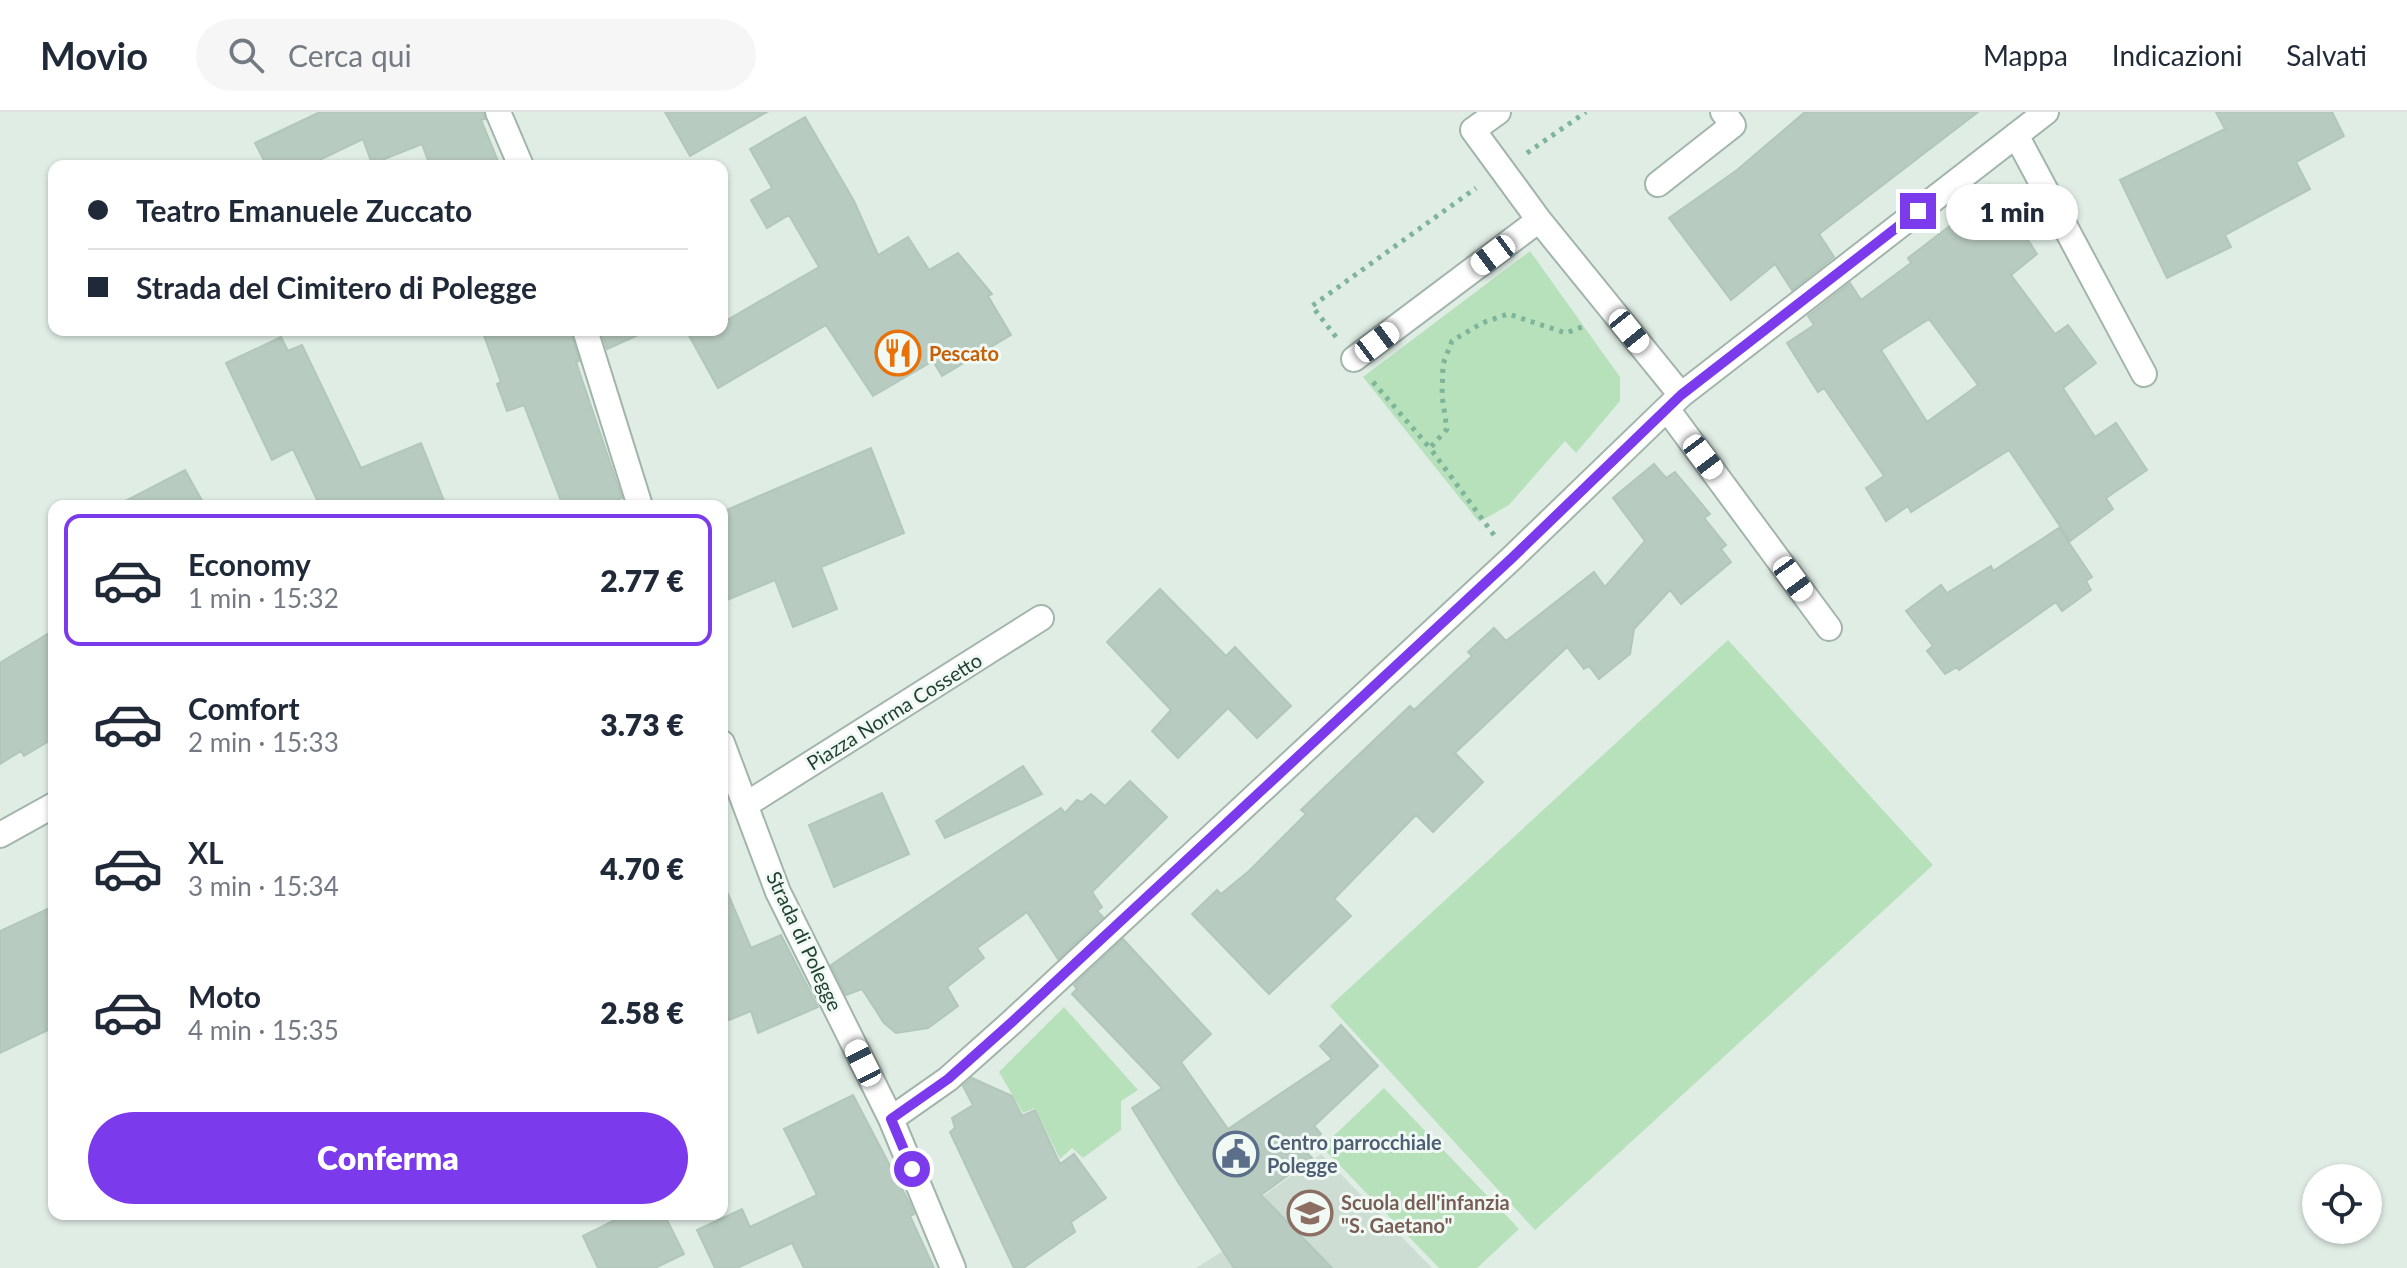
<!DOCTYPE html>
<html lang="it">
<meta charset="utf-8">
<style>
:root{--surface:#fff;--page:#f6f6f7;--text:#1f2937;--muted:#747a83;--line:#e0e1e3;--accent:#7c3aed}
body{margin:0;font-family:Lato,sans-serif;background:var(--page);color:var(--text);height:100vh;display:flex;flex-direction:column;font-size:30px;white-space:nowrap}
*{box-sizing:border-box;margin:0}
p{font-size:26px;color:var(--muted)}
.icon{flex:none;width:44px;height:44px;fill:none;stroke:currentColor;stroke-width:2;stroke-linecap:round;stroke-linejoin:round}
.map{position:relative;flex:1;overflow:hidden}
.panel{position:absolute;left:48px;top:388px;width:680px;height:720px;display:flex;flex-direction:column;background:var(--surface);border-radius:16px;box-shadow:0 2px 6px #0004}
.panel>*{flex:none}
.banner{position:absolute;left:48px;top:48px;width:680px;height:176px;border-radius:16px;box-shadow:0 2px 6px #0004;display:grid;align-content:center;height:176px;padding:0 40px;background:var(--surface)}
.controls{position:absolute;left:2302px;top:1052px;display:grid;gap:16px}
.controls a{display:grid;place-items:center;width:80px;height:80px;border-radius:50%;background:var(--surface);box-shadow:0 2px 6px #0004;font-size:40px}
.end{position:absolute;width:36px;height:36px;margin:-18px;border:10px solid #7c3aed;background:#fff;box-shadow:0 0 0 4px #fff}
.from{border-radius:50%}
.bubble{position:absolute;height:56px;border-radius:28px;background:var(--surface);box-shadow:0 2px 6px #0004;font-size:26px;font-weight:800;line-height:56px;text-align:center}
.car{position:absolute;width:24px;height:48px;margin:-24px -12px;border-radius:10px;box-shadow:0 0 6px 2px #0007;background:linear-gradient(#fff 24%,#345 0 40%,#fff 0 76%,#345 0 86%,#fff 0)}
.banner b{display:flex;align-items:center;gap:28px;height:76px;font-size:30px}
.banner b+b{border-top:2px solid var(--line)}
.banner i{width:20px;height:20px;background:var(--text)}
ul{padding:14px 0 0;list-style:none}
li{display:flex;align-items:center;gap:24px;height:132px;margin:0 16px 12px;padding:0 24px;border:4px solid transparent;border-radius:16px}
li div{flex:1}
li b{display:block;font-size:30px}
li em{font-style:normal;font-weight:800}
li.active{border-color:var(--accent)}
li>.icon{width:72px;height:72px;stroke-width:1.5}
.primary-button{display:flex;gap:16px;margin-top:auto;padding:16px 40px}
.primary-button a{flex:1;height:92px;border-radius:48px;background:var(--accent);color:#fff;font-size:32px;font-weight:800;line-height:92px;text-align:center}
header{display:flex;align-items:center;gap:48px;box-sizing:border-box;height:112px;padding:0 40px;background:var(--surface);border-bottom:2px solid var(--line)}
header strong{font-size:38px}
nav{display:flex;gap:44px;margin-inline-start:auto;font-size:28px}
.search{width:560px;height:72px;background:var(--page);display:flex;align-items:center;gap:20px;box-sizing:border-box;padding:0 28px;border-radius:44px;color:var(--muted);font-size:30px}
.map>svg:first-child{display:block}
.built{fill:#ceddd4}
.green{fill:#b6e1bb}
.building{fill:#b8cbc0;stroke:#b2c7bb;stroke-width:2;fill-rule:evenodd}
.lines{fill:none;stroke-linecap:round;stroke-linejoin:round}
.minor-casing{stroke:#a2b5ab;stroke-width:28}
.path{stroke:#7db49a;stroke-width:5;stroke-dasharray:4 6;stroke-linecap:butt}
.minor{stroke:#fff;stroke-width:24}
.route{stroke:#7c3aed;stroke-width:10}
.labels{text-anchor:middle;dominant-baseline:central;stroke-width:6;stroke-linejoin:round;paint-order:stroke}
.food-label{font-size:20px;font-weight:bold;fill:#c56008;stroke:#f1f9f4;text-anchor:start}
.street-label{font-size:20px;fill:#1f3f31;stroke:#f1f9f4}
.service-label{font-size:20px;font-weight:bold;fill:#4e5e75;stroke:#f1f9f4;text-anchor:start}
.education-label{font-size:20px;font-weight:bold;fill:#785e54;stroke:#f1f9f4;text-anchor:start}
</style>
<header>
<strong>Movio</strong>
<div class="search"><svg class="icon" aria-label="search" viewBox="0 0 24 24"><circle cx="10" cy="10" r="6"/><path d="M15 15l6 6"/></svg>Cerca qui</div>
<nav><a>Mappa</a><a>Indicazioni</a><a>Salvati</a></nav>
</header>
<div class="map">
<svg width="2407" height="1156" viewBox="0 0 2407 1156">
<rect width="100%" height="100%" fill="#e0ede5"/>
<!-- built -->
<path class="built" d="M1321 1042 1432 1156H1196L1226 1137 1217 1118Z"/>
<!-- green -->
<path class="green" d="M1530 139 1620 265V289L1576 341 1565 329 1509 393 1479 410 1363 265Z
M1728 528 1933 753 1535 1118 1330 894Z
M1064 895 1138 978 1121 989V1018L1083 1046 1072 1036 1060 1047 1035 996 1023 1001 999 960Z
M1384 976 1519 1117 1477 1156H1439L1322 1035Z"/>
<!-- building -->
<path class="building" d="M320 0H483L485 7 481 8 500 54H430L422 32 372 52 363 27 307 54H267L255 31Z
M665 0H767L690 44Z
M1805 0H1978L1819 122 1834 145 1792 178 1775 152 1731 188 1669 106 1737 58Z
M2216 0H2332L2344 24 2296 50 2310 77 2225 123 2231 135 2167 166 2120 68 2225 17Z
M805 5 854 89 878 143 908 125 929 158 958 141 992 182 988 184 1011 223 942 264 933 249 873 284 826 213 718 276 686 218H722V211L819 155 789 103 767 116 751 88 772 76 750 37Z
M1999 83 2023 113 2020 116 2037 142 2011 163 2055 222 2068 213 2096 251 2063 276 2095 325 2116 311 2147 358 2106 386 2113 397 2070 429 2009 338 1911 400 1908 394 1886 409 1866 376 1884 364 1824 276 1818 280 1787 231 1814 213 1808 204 1850 171 1861 188 1911 151 1908 146 1981 90 1984 95ZM1929 207 1978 273 1927 310 1881 238Z
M482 218H570L579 249 576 250 622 386 601 394H563L524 293 507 299 497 272 501 270Z
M601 218H649L607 237Z
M281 225 288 239 302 233 361 356 421 331 446 394H320L293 337 272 348 226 251Z
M871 336 904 421 821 455 837 497 793 515 775 468 722 490V400Z
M1654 352 1666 366 1675 360 1710 402 1704 406 1726 433 1721 437 1731 450 1681 492 1670 478 1634 517 1630 542 1599 567 1589 554 1584 557 1567 535 1455 641 1483 670 1433 720 1416 703 1334 787 1351 804 1269 882 1192 802 1217 778 1221 782 1249 759 1306 702 1301 698 1328 672 1410 594 1414 598 1472 544 1468 540 1494 516 1506 529 1594 460 1605 475 1645 429 1613 386Z
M185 358 205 394H116Z
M2059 416 2092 465 2086 469 2091 478 2062 499 2056 490 1959 558 1957 555 1945 562 1927 539 1933 534 1906 499 1941 473 1947 481 1991 454 1993 459Z
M1160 477 1226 544 1235 535 1291 594 1257 626 1228 596 1178 646 1152 619 1171 598 1107 530Z
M54 518V626L24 644 21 639 0 652V551Z
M1023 654 1042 682 945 726 936 709Z
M1130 669 1167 705 1092 780 1102 795 1097 799 1103 805 1058 847 1027 800 977 836 984 846 947 875 958 894 928 916 896 921 884 911 862 877 846 883 831 853 1061 696 1065 701 1077 688 1082 690 1091 682 1105 694Z
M882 681 909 742 834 775 809 713Z
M722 768 751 836 781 823 818 895 758 921 751 899 729 908 722 892Z
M54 794V915L0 941V819Z
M1123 827 1211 922 1181 950 1228 1017 1332 947 1320 934 1341 913 1378 954 1314 1014 1321 1022 1303 1037 1312 1046 1261 1083 1332 1156H1234L1178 1070 1132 996 1162 976 1072 882 1077 877 1074 873Z
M972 966 1012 984 1022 1004 1035 998 1060 1052 1074 1042 1106 1086 1071 1110 1075 1120 1023 1156H1014L950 1020 955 1016 952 1006 973 993 963 974Z
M853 983 910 1092 914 1102 910 1104 934 1156H804L792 1131 737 1156H715L697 1118 742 1097 750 1115 817 1083 784 1017Z
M627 1102H664L684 1142 655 1156H598L583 1124Z"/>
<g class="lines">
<!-- minor casing -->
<g class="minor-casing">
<path id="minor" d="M498 0 521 54
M1498 0 1473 18 1539 108
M2016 23 2144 262
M1658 72 1733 13 1723 0
M585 218 640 394
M1354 247 1539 108 1681 283
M1667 297 1829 516
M722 631 778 780 891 1007 953 1156
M747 692 1041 506
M0 723 54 693
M891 1007 948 967 1012 910 1512 446 1681 283 2046 0"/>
</g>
<!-- path -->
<path class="path" d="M1527 41 1586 0
M1336 225 1312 194 1476 76
M1373 270 1430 336
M1494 423 1430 336 1447 317 1442 284 1443 252 1452 229 1482 211 1508 202 1566 221 1587 213"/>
<!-- minor -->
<use href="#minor" class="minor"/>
</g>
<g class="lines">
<!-- route -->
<path class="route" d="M912 1057 891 1007 948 967 1012 910 1512 446 1681 283 1918 99"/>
</g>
<!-- icons -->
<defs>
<g id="restaurant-ring" transform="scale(2.3)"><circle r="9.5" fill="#f1f9f4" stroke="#e8710a" stroke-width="1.5"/><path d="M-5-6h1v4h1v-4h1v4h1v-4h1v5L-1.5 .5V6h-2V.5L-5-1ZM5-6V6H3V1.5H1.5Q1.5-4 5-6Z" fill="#e8710a"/></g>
<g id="civic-ring" transform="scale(2.3)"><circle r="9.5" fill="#f1f9f4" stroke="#5c6f8a" stroke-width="1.5"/><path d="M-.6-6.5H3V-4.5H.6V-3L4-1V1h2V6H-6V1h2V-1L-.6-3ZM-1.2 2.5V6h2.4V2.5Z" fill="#5c6f8a"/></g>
<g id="school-ring" transform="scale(2.3)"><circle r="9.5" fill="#f1f9f4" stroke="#8d6e63" stroke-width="1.5"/><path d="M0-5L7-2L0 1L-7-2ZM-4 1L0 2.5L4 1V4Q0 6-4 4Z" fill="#8d6e63"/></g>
</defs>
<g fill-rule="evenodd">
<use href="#restaurant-ring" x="898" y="241"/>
<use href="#civic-ring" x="1236" y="1042"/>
<use href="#school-ring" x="1310" y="1101"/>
</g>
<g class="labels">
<!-- food labels -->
<g class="food-label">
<text x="929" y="241">Pescato</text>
</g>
<!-- street labels -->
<g class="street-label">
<text transform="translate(894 599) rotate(-32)">Piazza Norma Cossetto</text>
<text transform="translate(805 829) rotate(65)">Strada di Polegge</text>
</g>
<!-- service labels -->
<g class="service-label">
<text x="1267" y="1030">Centro parrocchiale<tspan x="1267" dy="23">Polegge</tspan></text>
</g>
<!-- education labels -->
<g class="education-label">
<text x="1341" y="1090">Scuola dell'infanzia<tspan x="1341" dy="23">"S. Gaetano"</tspan></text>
</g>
</g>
</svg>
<div class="controls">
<a><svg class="icon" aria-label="locate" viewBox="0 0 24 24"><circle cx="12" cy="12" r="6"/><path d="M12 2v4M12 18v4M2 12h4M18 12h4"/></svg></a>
</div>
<i class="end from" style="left:912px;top:1057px"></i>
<i class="end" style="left:1918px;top:99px"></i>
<div class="bubble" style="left:1946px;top:72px;width:132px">1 min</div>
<i class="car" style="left:1493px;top:143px;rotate:233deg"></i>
<i class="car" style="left:1629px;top:219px;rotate:141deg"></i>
<i class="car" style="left:1377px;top:230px;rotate:53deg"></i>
<i class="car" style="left:1703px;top:345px;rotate:143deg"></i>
<i class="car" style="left:1793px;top:467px;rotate:144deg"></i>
<i class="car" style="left:863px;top:951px;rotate:333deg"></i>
<div class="banner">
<b><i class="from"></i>Teatro Emanuele Zuccato</b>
<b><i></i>Strada del Cimitero di Polegge</b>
</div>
<section class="panel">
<ul>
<li class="active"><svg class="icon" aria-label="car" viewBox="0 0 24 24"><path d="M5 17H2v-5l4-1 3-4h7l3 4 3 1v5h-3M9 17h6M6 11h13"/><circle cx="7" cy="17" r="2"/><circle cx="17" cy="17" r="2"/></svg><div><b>Economy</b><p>1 min · 15:32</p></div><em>2.77 €</em></li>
<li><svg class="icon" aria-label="car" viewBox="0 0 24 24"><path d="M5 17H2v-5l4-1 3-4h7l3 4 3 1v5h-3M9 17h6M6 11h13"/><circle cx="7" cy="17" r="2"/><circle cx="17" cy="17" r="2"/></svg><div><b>Comfort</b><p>2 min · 15:33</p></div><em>3.73 €</em></li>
<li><svg class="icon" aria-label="car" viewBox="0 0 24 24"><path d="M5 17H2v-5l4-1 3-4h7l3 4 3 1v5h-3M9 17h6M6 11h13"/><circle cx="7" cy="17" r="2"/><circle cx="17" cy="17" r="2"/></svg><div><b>XL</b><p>3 min · 15:34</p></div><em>4.70 €</em></li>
<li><svg class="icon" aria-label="car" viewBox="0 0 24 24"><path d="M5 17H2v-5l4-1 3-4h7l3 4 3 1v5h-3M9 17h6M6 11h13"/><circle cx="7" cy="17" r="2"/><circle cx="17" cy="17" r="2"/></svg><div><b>Moto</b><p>4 min · 15:35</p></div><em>2.58 €</em></li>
</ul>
<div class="primary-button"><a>Conferma</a></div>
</section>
</div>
